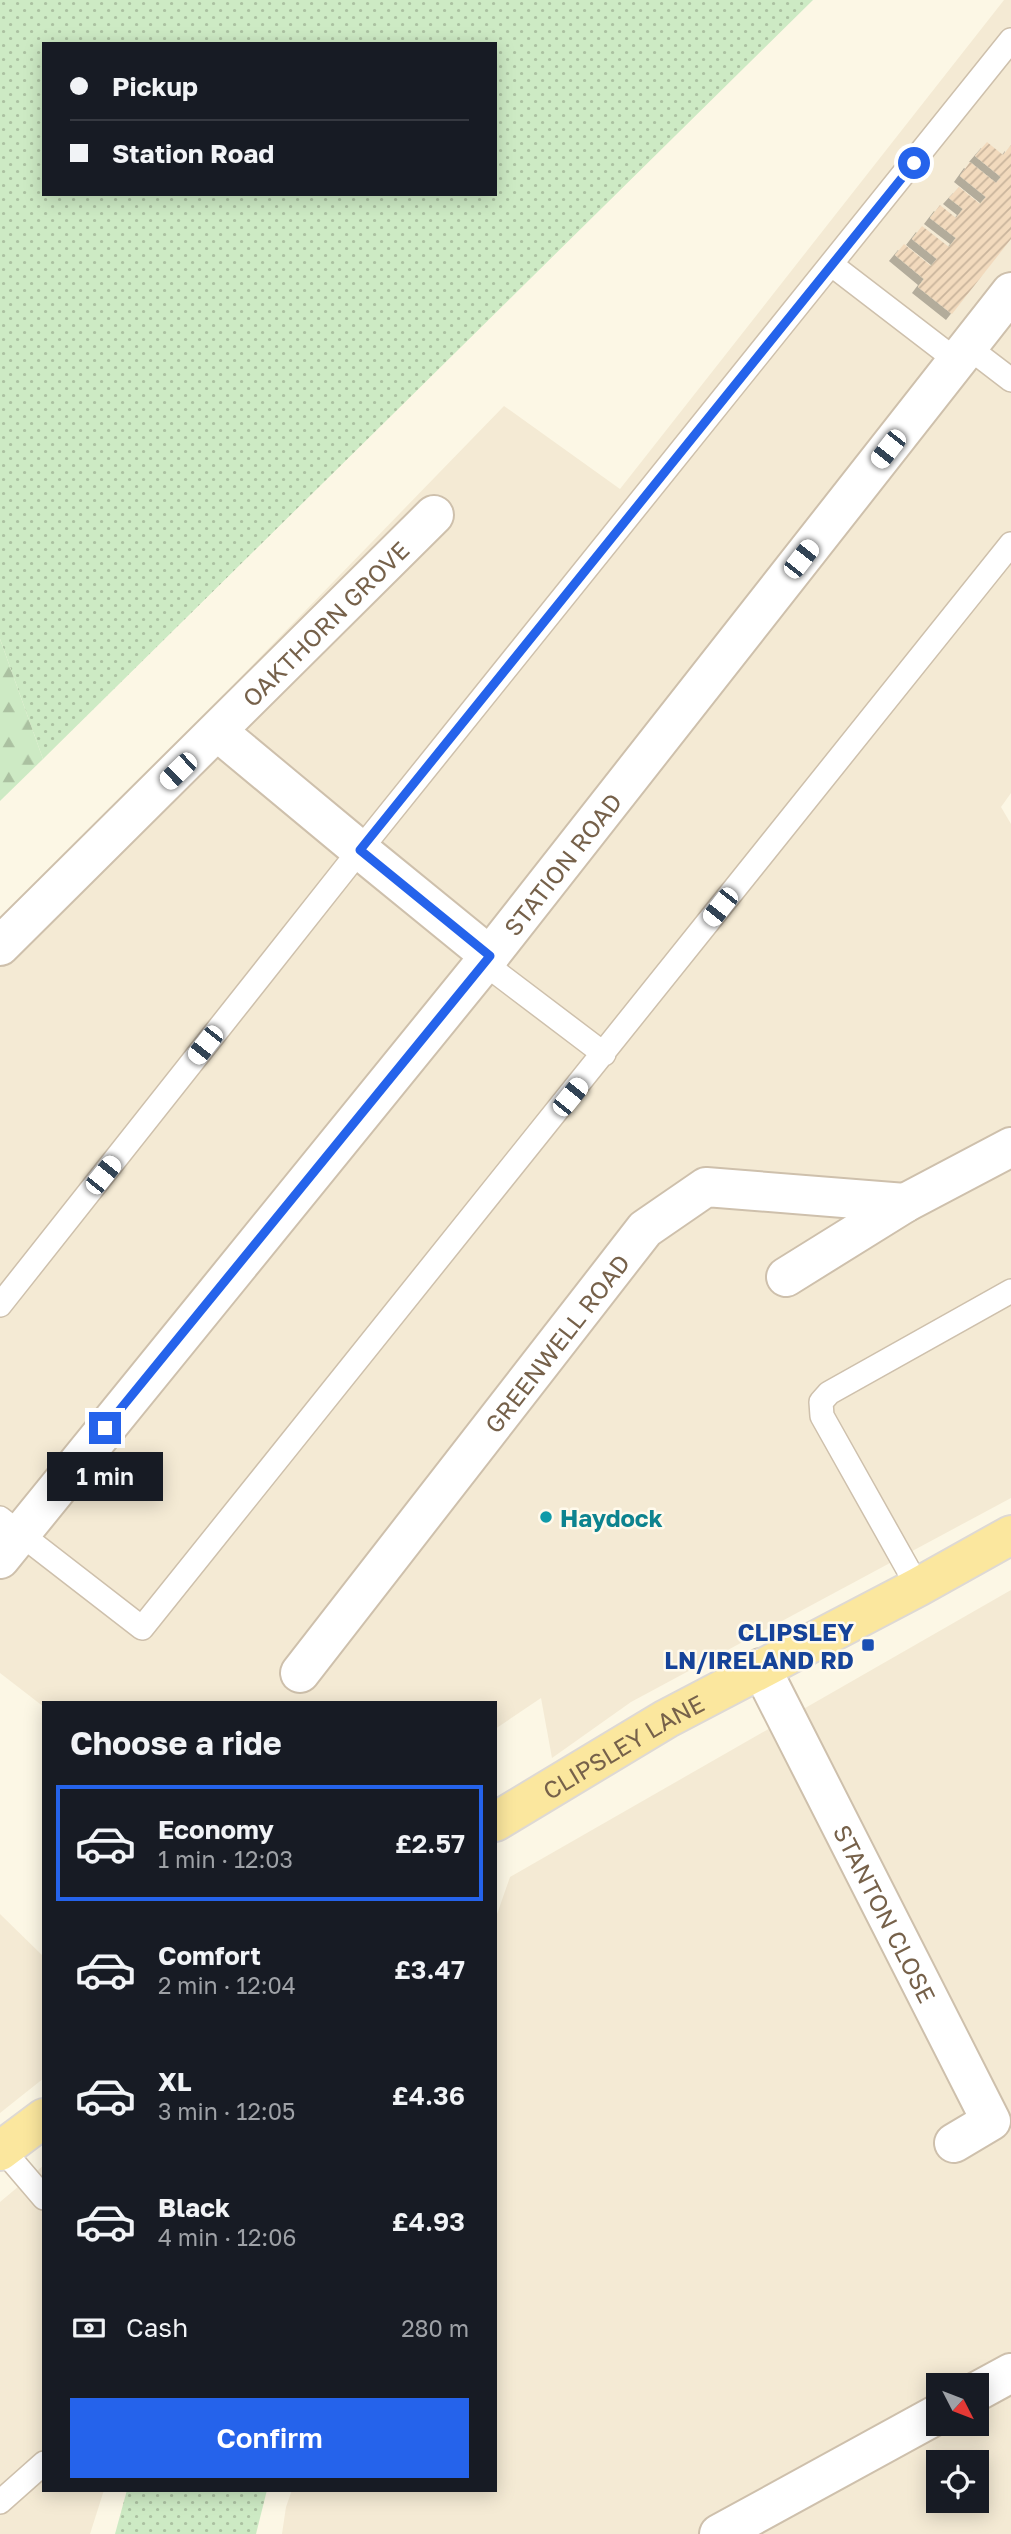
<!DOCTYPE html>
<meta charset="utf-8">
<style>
:root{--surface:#171b24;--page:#20242c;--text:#f1f3f6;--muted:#9ea1a6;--line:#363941;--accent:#2563eb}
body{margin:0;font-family:"Golos Text",sans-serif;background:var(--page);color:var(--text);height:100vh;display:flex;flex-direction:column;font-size:26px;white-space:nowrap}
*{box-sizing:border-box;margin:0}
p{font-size:23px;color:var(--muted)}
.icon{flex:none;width:38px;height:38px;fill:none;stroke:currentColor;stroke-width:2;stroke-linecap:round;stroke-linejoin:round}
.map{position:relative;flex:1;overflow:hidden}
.details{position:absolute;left:42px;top:1701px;width:455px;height:791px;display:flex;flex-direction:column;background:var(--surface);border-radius:0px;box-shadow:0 4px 18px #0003}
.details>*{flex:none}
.hud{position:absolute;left:42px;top:42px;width:455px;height:154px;border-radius:0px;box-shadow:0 4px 18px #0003;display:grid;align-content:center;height:154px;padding:0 28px;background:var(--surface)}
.needle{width:46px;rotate:132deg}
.tools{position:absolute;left:926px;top:2373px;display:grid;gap:14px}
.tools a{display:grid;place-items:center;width:63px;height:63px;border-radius:0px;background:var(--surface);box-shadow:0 4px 18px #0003;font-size:35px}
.end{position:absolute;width:32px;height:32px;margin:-16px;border:9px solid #2563eb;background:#fff;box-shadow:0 0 0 4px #fff}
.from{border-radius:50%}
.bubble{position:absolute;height:49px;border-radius:0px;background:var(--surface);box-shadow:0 4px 18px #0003;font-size:23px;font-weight:600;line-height:49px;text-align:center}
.car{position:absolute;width:21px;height:42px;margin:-21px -10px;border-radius:9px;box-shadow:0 0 5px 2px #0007;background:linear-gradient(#fff 24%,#345 0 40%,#fff 0 76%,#345 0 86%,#fff 0)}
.hud b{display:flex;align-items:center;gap:24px;height:66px;font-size:26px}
.hud b+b{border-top:2px solid var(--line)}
.hud i{width:18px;height:18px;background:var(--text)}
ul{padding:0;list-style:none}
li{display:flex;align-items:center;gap:21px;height:116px;margin:0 14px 10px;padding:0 14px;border:4px solid transparent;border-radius:0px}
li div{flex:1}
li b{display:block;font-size:26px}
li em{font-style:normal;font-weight:600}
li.selected{border-color:var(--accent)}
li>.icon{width:63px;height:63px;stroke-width:1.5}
h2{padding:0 28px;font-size:32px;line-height:84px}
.pay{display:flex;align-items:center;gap:18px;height:77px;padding:0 28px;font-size:26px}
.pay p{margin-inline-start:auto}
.action{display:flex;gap:14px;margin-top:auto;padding:14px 28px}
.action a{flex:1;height:80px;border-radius:0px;background:var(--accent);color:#fff;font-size:28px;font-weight:600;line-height:80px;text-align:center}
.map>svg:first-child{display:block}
.residential{fill:#f4ead4;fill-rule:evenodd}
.grass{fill:url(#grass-dots);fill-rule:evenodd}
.forest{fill:url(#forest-firs)}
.building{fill:url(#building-hatch);filter:url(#shadow)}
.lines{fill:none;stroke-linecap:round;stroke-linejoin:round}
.service-casing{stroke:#cec0ac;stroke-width:26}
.minor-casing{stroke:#cec0ac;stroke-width:42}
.primary-casing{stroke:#ded9d4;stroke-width:42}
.service{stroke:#fff;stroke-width:23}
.minor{stroke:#fff;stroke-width:38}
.primary{stroke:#fbe79e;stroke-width:38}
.route{stroke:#2563eb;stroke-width:9}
.culture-dot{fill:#0f9aa8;stroke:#fffaec;stroke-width:2.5}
.transit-dot{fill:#1a4fb4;stroke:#fffaec;stroke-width:2.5}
.labels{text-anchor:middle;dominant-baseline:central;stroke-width:5;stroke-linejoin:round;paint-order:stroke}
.street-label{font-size:24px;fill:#76614a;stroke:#fffaec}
.culture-label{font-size:24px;font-weight:bold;fill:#0d838f;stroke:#fffaec;text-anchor:start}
.transit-label{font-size:24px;font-weight:bold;fill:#164399;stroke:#fffaec;text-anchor:end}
</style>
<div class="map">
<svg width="1011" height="2534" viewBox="0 0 1011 2534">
<defs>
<pattern id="grass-dots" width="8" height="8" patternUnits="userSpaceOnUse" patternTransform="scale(1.75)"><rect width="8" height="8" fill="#cdeac4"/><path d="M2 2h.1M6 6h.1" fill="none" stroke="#abc1a1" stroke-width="1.8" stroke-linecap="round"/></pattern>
<pattern id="forest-firs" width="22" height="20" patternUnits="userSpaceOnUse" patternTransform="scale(1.75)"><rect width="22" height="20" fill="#cdeac4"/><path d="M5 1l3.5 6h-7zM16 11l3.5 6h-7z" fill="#abc1a1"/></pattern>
<pattern id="building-hatch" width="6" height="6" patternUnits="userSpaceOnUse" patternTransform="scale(1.75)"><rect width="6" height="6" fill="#f2dabd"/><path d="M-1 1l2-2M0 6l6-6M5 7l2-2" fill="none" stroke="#c9b49c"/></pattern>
<filter id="shadow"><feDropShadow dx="-6" dy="6" stdDeviation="0" flood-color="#0004"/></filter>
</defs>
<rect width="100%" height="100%" fill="#fcf7e5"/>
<!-- residential -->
<path class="residential" d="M1004 0H1011V793L1001 807 1011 824V1498L631 1702 552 1758 541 1698 495 1729V1703H44V1707L0 1673V925L504 406 620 489Z
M1011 1590V2534H282L286 2507 292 2490H495V1920L510 1877ZM938 2385H976V2424H938ZM938 2462H976V2501H938Z
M0 1914 44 1957V2078L0 2113Z
M44 2165V2490H104L90 2534H0V2202Z"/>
<!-- grass -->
<path class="grass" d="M0 0H813L43 759 0 639ZM44 44H495V194H44Z
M127 2490H267L256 2534H115Z"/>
<!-- forest -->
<path class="forest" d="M0 639 43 759 0 801Z"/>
<!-- building -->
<path class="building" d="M987 142 1003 155 1011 145V239L952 314 918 287 924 279 895 255 904 244 931 266 937 259 912 239 922 226 949 247 956 238 930 218 940 205 956 218 963 209 949 198 959 187 980 204 986 197 960 176 970 162 996 183 1001 177 975 156Z"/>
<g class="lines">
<!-- service casing -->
<g class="service-casing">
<path id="service" d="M832 265 957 361
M968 347 1011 380
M484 963 604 1054
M0 1305 360 850 1011 40
M0 1518 142 1628 1011 544
M918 1587 822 1416 821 1402 829 1393 1011 1291
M2 2149 44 2198
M0 2502 44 2463"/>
</g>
<!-- minor casing -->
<g class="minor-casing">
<g id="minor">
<path d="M218 732 360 850 490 956"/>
<path id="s1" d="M0 946 434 515"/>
<path d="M786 1277 905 1203 1011 1147"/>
<path id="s2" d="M0 1559 484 963 1011 292"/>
<path id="s3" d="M761 1668 991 2121 954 2143"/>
<path id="s4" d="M300 1673 645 1229 706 1187 905 1203"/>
<path d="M976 2392 1011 2373"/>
<path d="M719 2534 938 2414"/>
</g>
</g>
<!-- primary casing -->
<g class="primary-casing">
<g id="primary">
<path id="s5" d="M495 1822 666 1719 918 1587 1011 1535"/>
<path d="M0 2151 44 2118"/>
</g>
</g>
<!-- service -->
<use href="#service" class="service"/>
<!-- minor -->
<use href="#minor" class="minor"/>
<!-- primary -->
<use href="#primary" class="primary"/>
</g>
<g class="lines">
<!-- route -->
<path class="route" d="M105 1428 490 956 360 850 914 163"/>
</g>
<!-- markers -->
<circle class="culture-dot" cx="546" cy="1517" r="7"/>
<rect class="transit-dot" x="861" y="1638" width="14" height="14" rx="3.5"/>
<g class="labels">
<!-- street labels -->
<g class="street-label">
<text stroke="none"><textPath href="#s1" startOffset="458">OAKTHORN GROVE</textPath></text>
<text stroke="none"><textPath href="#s2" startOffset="894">STATION ROAD</textPath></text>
<text stroke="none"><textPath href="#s4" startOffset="418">GREENWELL ROAD</textPath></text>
<text stroke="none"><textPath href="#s5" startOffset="149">CLIPSLEY LANE</textPath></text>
<text stroke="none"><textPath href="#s3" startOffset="275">STANTON CLOSE</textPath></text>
</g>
<!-- culture labels -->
<g class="culture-label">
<text x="560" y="1517">Haydock</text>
</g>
<!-- transit labels -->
<g class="transit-label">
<text x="854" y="1631">CLIPSLEY<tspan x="854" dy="28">LN/IRELAND RD</tspan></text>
</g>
</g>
</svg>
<div class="tools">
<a><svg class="needle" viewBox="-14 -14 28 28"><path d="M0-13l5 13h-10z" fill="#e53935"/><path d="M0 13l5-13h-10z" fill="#9ea1a6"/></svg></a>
<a><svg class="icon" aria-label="locate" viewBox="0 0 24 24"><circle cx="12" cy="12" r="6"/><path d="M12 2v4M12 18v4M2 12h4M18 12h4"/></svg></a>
</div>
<i class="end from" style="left:914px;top:163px"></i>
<i class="end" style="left:105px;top:1428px"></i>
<div class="bubble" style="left:47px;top:1452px;width:116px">1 min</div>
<i class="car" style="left:888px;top:449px;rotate:218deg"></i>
<i class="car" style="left:801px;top:559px;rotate:38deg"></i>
<i class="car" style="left:178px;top:771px;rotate:226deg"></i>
<i class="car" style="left:720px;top:907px;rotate:218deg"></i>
<i class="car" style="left:205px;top:1045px;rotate:218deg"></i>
<i class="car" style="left:570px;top:1097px;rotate:39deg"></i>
<i class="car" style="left:103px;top:1175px;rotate:39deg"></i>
<div class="hud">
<b><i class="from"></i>Pickup</b>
<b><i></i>Station Road</b>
</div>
<section class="details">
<h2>Choose a ride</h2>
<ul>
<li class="selected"><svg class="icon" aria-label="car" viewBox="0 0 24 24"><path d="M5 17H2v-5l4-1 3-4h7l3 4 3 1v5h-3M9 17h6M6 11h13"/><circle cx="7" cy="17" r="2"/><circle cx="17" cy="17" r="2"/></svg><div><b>Economy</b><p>1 min · 12:03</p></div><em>£2.57</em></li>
<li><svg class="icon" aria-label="car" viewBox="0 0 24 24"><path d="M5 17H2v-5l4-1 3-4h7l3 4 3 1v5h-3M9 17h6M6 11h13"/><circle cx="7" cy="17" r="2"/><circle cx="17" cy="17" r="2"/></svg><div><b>Comfort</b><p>2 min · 12:04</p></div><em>£3.47</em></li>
<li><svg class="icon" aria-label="car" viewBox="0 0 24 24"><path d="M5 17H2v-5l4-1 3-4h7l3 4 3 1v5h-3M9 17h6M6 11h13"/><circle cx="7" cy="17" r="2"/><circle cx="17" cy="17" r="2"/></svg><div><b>XL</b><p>3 min · 12:05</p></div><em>£4.36</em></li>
<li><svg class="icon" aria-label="car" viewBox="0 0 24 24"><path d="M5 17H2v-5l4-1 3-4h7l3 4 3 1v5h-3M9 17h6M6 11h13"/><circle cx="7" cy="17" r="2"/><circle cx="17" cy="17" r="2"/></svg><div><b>Black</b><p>4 min · 12:06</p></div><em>£4.93</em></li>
</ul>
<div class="pay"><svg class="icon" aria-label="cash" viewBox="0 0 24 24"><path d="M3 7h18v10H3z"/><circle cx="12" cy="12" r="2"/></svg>Cash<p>280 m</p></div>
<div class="action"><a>Confirm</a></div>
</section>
</div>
